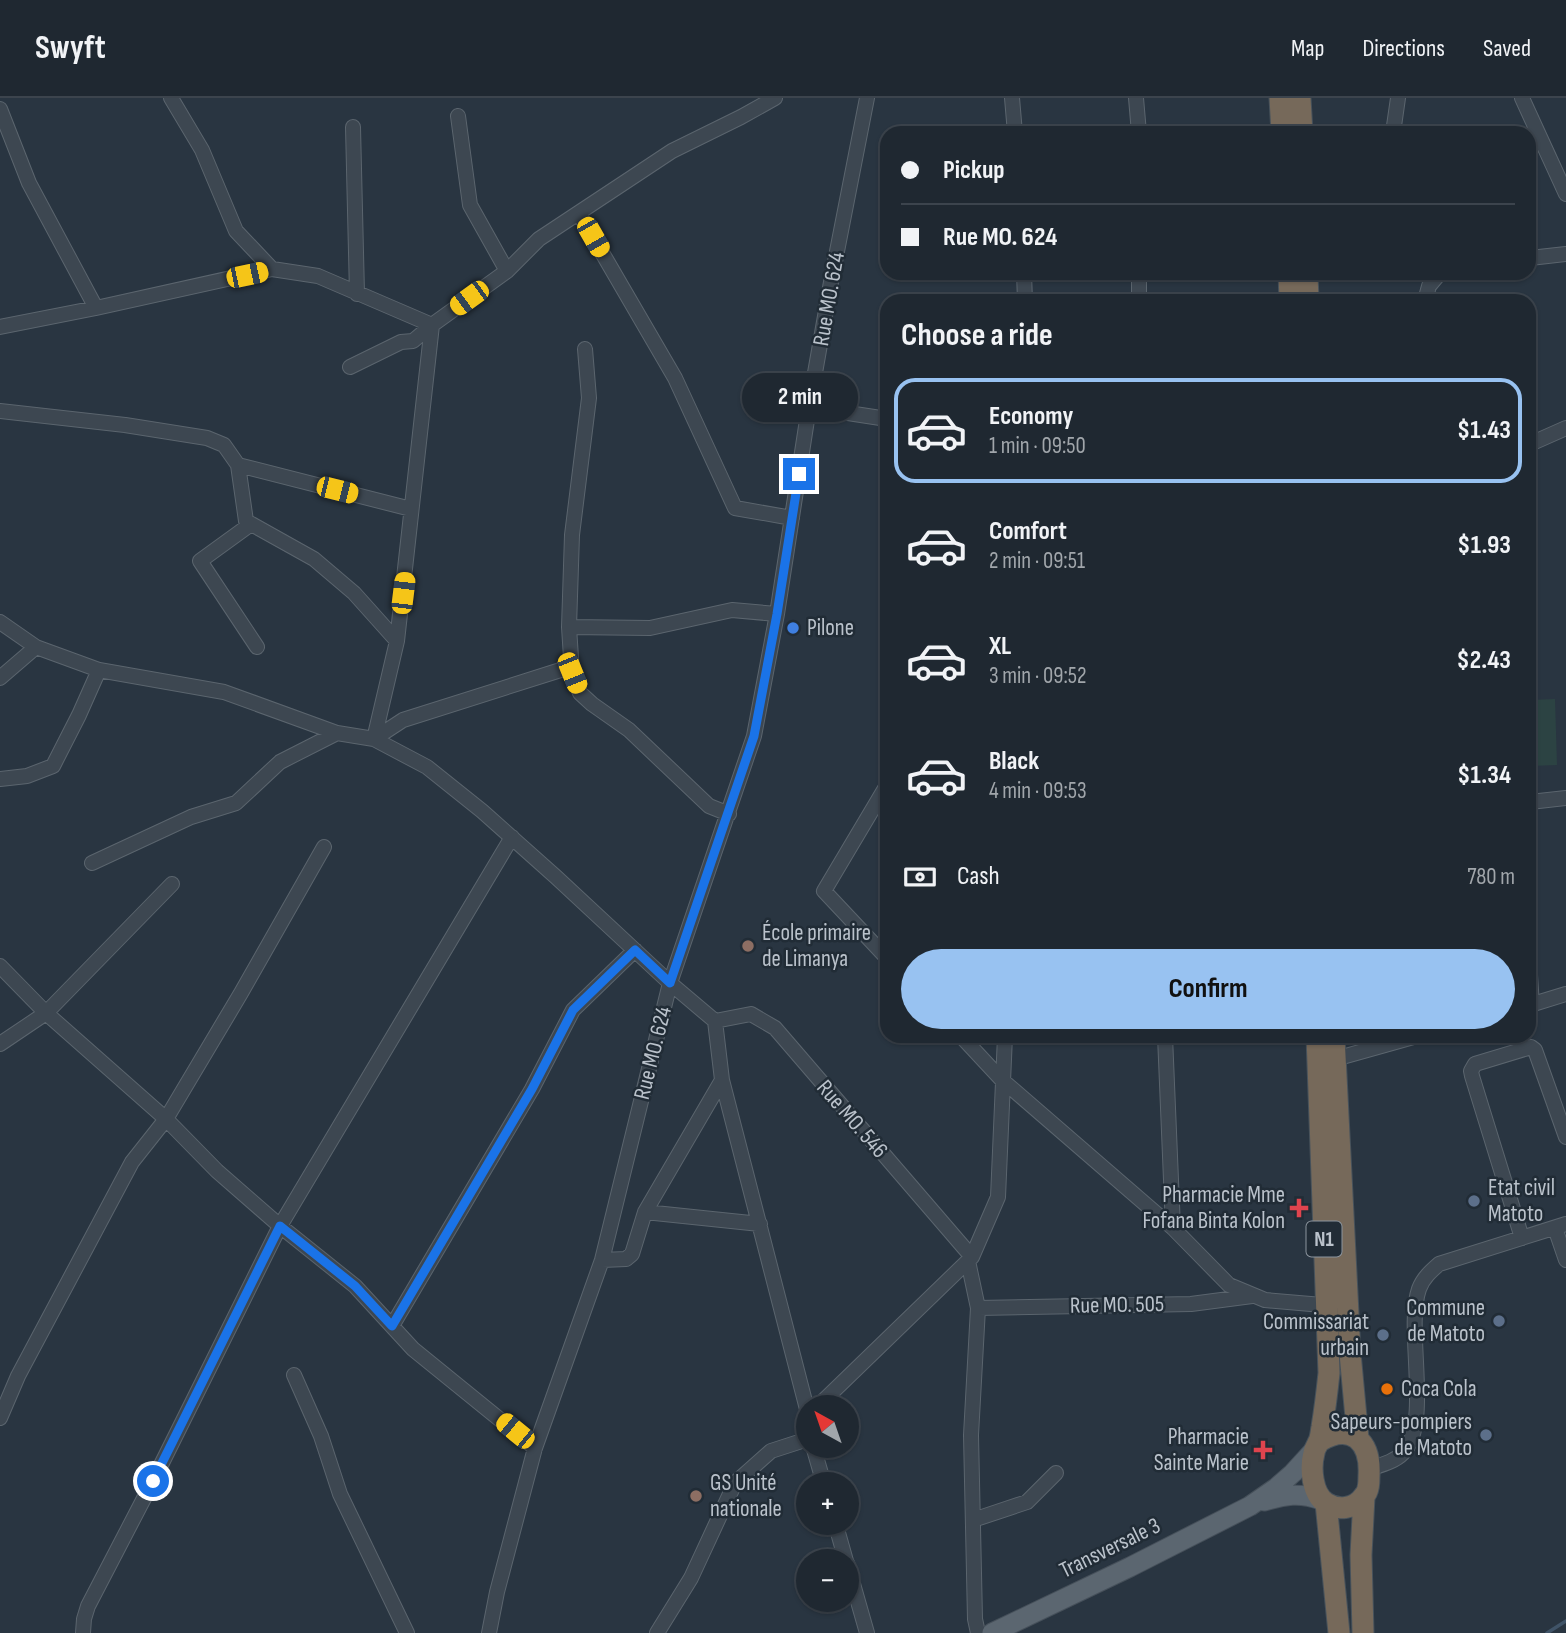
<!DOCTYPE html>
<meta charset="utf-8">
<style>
:root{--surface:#1f2831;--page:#2c343d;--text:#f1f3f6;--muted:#a1a6ab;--line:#3c444d;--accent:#98c2f1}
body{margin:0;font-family:"Sofia Sans Condensed",sans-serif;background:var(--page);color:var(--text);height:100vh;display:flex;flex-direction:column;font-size:26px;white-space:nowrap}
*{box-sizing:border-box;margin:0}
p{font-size:23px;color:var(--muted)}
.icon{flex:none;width:38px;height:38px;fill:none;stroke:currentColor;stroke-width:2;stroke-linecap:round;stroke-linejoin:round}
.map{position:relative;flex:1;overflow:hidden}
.sheet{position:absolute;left:880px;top:196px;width:656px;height:749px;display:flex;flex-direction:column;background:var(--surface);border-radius:21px;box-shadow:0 2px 5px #0004,0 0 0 2px var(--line)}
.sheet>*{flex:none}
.hud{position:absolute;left:880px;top:28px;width:656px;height:154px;border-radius:21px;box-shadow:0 2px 5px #0004,0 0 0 2px var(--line);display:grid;align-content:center;height:154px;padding:0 21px;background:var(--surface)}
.needle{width:46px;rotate:320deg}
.controls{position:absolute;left:796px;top:1297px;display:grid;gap:14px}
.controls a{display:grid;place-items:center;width:63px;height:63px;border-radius:50%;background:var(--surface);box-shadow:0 2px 5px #0004,0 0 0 2px var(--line);font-size:35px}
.end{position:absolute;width:32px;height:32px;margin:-16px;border:9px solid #1a73e8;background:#fff;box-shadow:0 0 0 4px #fff}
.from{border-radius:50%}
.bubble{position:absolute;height:49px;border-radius:24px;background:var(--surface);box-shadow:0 2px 5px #0004,0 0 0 2px var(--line);font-size:23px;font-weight:700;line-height:49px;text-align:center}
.car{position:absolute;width:21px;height:42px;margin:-21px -10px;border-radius:9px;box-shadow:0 0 5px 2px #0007;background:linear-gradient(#f5c518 24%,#345 0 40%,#f5c518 0 76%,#345 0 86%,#f5c518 0)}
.hud b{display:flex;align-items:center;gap:24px;height:66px;font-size:26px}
.hud b+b{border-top:2px solid var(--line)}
.hud i{width:18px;height:18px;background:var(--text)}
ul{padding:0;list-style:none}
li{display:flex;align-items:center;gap:21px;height:105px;margin:0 14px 10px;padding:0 7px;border:4px solid transparent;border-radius:21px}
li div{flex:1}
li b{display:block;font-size:26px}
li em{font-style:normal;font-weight:700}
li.on{border-color:var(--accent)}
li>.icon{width:63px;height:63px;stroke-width:1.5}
h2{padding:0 21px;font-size:32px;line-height:84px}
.pay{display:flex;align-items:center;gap:18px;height:77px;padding:0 21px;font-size:26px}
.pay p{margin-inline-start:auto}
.button{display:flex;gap:14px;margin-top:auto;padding:14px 21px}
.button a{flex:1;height:80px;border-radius:42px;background:var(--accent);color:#111;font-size:28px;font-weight:700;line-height:80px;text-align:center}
header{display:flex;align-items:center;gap:42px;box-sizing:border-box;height:98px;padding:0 35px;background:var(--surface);border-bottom:2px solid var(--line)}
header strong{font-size:33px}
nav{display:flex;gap:38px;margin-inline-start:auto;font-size:24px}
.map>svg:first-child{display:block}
.green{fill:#2c4343}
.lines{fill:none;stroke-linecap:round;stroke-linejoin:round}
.stream{stroke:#405468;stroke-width:3.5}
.minor-casing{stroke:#5b656e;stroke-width:16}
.major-casing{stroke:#46505a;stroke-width:21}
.highway-casing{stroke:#47525b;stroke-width:23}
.minor{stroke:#3d4751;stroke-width:14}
.major{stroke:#5b6670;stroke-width:19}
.highway{stroke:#76695a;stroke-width:21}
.route{stroke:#1a73e8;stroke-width:9}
.shop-dot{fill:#3f7fe0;stroke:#212c36;stroke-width:2.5}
.education-dot{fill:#8d6e63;stroke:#212c36;stroke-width:2.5}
.service-dot{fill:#5c6f8a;stroke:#212c36;stroke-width:2.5}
.health-dot{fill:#e0444e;stroke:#212c36;stroke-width:2.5}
.food-dot{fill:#e8710a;stroke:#212c36;stroke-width:2.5}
.labels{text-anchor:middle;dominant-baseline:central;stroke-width:5;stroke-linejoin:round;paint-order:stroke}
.shield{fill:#212c36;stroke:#8c959e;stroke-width:2}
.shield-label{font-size:21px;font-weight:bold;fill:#bac2cb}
.street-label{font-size:23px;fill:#bac2cb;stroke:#212c36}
.poi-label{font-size:23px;fill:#bac2cb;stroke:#212c36;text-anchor:start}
</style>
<header>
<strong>Swyft</strong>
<nav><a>Map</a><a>Directions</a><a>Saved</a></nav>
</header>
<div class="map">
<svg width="1566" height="1535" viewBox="0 0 1566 1535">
<rect width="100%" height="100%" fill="#293541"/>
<!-- green -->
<path class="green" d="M1555 601 1557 667 1530 668V602Z"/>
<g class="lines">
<!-- stream -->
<path class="stream" d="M1547 1535 1566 1523"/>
<!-- minor casing -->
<g class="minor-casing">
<path id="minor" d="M171 0 202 52 236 133 272 171
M1012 0 1015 35
M1136 0 1139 35
M1522 0 1566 96
M0 11 29 85 96 210 272 171 318 178 432 227 413 243 401 244 350 269
M458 18 470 107 507 173
M353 29 357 196
M1393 35 1398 0
M579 115 675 280 735 410 792 420
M1530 160 1566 156
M1024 175 1025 203
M1139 175V203
M1425 203 1429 188 1440 175
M0 229 96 210
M585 251 589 300 572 437 569 529 572 575 580 595 592 606 629 632 709 708 729 716
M809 309 887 321
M0 313 125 327 207 340 224 347 238 367 411 411
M1530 346 1566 330
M238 367 246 423 314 461 354 495 397 543
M251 426 200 463 257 549
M0 524 36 549 99 572 224 594 337 635 374 641 427 669 482 713 556 779 670 885 715 923 722 982 808 1315
M569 529 650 530 732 512 777 516
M0 580 36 549
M374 641 397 543 432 227 507 173 539 141 672 53 741 19 775 0
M374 641 403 622 570 569
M0 681 27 678 53 668 79 617 99 572
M887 687 824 793 887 860
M1530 704 1566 700
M92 765 191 719 236 705 280 664 337 635
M0 868 46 915 166 1021 217 1073 280 1128 355 1188 413 1251 535 1350
M1530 877 1532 907
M1530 907 1566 896
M715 923 751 916 775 930 972 1159
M961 938 1002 982 1173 1130 1229 1187 1265 1202 1334 1208
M1165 938 1173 1130
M0 946 46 915 172 786
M1335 961 1417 938
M645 1114 760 1126
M1555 1130 1566 1162
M1522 1140 1472 978 1471 973 1475 966 1531 949 1535 952 1566 1039
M602 1162 626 1161 632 1156 645 1114 722 982
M968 1163 978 1210 971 1337 975 1521 978 1535
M978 1210 1191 1206 1252 1198
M392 1228 532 991 573 912 635 852
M294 1277 321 1338 340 1396 407 1535
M817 1309 972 1159 998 1099 1005 938
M0 1320 18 1278 132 1064 166 1021 241 895 324 749
M813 1348 824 1386
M1369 1371C1381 1367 1394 1364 1403 1355 1432 1325 1405 1231 1419 1191 1423 1180 1431 1173 1439 1166L1566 1126
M973 1422 1027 1404 1056 1375
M835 1424 846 1463
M847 1465 867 1535
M83 1535 84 1521 88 1508 153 1383 280 1128 512 739
M489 1535 497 1494 535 1350 602 1162 670 885 754 638 777 516 809 309 831 184 867 0
M657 1535 691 1480 735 1385 771 1353 808 1341"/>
</g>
<!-- major casing -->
<g class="major-casing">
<path id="major" d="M1264 1403C1286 1397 1299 1394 1321 1402
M992 1535 1130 1469 1250 1408 1276 1390 1293 1375 1314 1352"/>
</g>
<!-- highway casing -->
<g class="highway-casing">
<path id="highway" d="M1280 0 1282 35
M1300 0 1302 35
M1289 175 1290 203
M1307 175 1308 203
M1317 938 1329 1275C1327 1294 1325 1311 1322 1329 1321 1334 1321 1340 1318 1345 1316 1350 1315 1349 1314 1355 1310 1370 1312 1396 1326 1405 1338 1413 1355 1411 1364 1398 1369 1393 1369 1384 1369 1378 1371 1344 1352 1324 1320 1343
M1334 938 1350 1255 1358 1341
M1326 1405 1339 1535
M1363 1535 1361 1457 1364 1399"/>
</g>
<!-- minor -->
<use href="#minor" class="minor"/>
<!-- major -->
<use href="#major" class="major"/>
<!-- highway -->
<use href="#highway" class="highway"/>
</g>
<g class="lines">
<!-- route -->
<path class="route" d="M153 1383 280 1128 355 1188 392 1228 532 991 573 912 635 852 670 885 754 638 777 516 799 376"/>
</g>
<!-- markers -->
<circle class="shop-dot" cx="793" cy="530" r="7"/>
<g class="education-dot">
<circle cx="748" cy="848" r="7"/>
<circle cx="696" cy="1398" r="7"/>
</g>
<g class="service-dot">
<circle cx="1474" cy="1103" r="7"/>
<circle cx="1499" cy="1223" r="7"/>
<circle cx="1383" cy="1237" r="7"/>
<circle cx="1486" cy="1337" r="7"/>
</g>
<g class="health-dot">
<path d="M1295.5 1099.5h7v7h7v7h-7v7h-7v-7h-7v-7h7z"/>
<path d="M1259.5 1341.5h7v7h7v7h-7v7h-7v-7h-7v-7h7z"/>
</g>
<circle class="food-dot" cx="1387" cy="1291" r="7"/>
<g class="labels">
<!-- shield labels -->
<rect class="shield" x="1306.5" y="1123.5" width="35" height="35" rx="5"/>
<g class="shield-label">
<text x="1324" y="1141">N1</text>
</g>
<!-- street labels -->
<g class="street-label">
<text transform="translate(829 201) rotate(-80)">Rue MO. 624</text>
<text transform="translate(653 955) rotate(-76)">Rue MO. 624</text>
<text transform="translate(852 1021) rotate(49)">Rue MO. 546</text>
<text transform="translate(1117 1207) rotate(-1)">Rue MO. 505</text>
<text transform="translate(1110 1450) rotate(-26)">Transversale 3</text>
</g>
<!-- poi labels -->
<g class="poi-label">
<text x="807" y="530">Pilone</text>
<text x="762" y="835">École primaire<tspan x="762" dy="26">de Limanya</tspan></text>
<text x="1488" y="1090">Etat civil<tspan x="1488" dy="26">Matoto</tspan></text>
<text x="1285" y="1097" text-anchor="end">Pharmacie Mme<tspan x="1285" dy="26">Fofana Binta Kolon</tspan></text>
<text x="1485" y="1210" text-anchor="end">Commune<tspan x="1485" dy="26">de Matoto</tspan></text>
<text x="1369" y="1224" text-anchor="end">Commissariat<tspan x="1369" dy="26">urbain</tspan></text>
<text x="1401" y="1291">Coca Cola</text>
<text x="1472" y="1324" text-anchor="end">Sapeurs-pompiers<tspan x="1472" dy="26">de Matoto</tspan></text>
<text x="1249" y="1339" text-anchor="end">Pharmacie<tspan x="1249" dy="26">Sainte Marie</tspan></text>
<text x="710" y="1385">GS Unité<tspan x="710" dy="26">nationale</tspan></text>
</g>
</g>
</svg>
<div class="controls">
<a><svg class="needle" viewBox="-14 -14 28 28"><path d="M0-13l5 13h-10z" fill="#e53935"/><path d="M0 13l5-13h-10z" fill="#a1a6ab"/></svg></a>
<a>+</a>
<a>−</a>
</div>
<i class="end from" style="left:153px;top:1383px"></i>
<i class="end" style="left:799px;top:376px"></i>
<div class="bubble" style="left:742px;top:275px;width:116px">2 min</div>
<i class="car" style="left:593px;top:139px;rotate:150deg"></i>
<i class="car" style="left:247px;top:177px;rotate:78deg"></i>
<i class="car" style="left:469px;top:200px;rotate:234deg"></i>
<i class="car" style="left:337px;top:392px;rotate:104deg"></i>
<i class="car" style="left:403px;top:495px;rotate:7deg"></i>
<i class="car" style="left:572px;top:575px;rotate:158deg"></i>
<i class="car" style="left:515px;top:1333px;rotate:309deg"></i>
<div class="hud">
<b><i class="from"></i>Pickup</b>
<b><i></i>Rue MO. 624</b>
</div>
<section class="sheet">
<h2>Choose a ride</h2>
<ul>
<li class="on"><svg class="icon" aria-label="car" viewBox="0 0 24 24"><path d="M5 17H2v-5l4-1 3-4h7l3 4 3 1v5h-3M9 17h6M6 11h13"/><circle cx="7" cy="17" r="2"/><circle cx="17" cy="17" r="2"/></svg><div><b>Economy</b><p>1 min · 09:50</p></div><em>$1.43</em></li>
<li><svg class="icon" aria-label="car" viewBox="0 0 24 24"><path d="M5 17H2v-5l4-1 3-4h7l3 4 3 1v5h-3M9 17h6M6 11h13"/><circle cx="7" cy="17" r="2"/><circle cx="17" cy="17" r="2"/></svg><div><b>Comfort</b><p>2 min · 09:51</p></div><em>$1.93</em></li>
<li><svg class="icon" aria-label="car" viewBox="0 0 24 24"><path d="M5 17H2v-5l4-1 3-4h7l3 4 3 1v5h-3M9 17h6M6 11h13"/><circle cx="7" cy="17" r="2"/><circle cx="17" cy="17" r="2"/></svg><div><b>XL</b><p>3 min · 09:52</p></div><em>$2.43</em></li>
<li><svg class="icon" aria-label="car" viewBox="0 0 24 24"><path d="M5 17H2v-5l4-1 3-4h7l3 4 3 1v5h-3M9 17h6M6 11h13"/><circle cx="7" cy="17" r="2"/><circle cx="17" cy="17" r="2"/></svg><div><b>Black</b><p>4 min · 09:53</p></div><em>$1.34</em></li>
</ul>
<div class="pay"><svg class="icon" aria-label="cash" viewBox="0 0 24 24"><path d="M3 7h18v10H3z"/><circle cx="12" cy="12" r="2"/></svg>Cash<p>780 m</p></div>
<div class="button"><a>Confirm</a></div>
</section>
</div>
